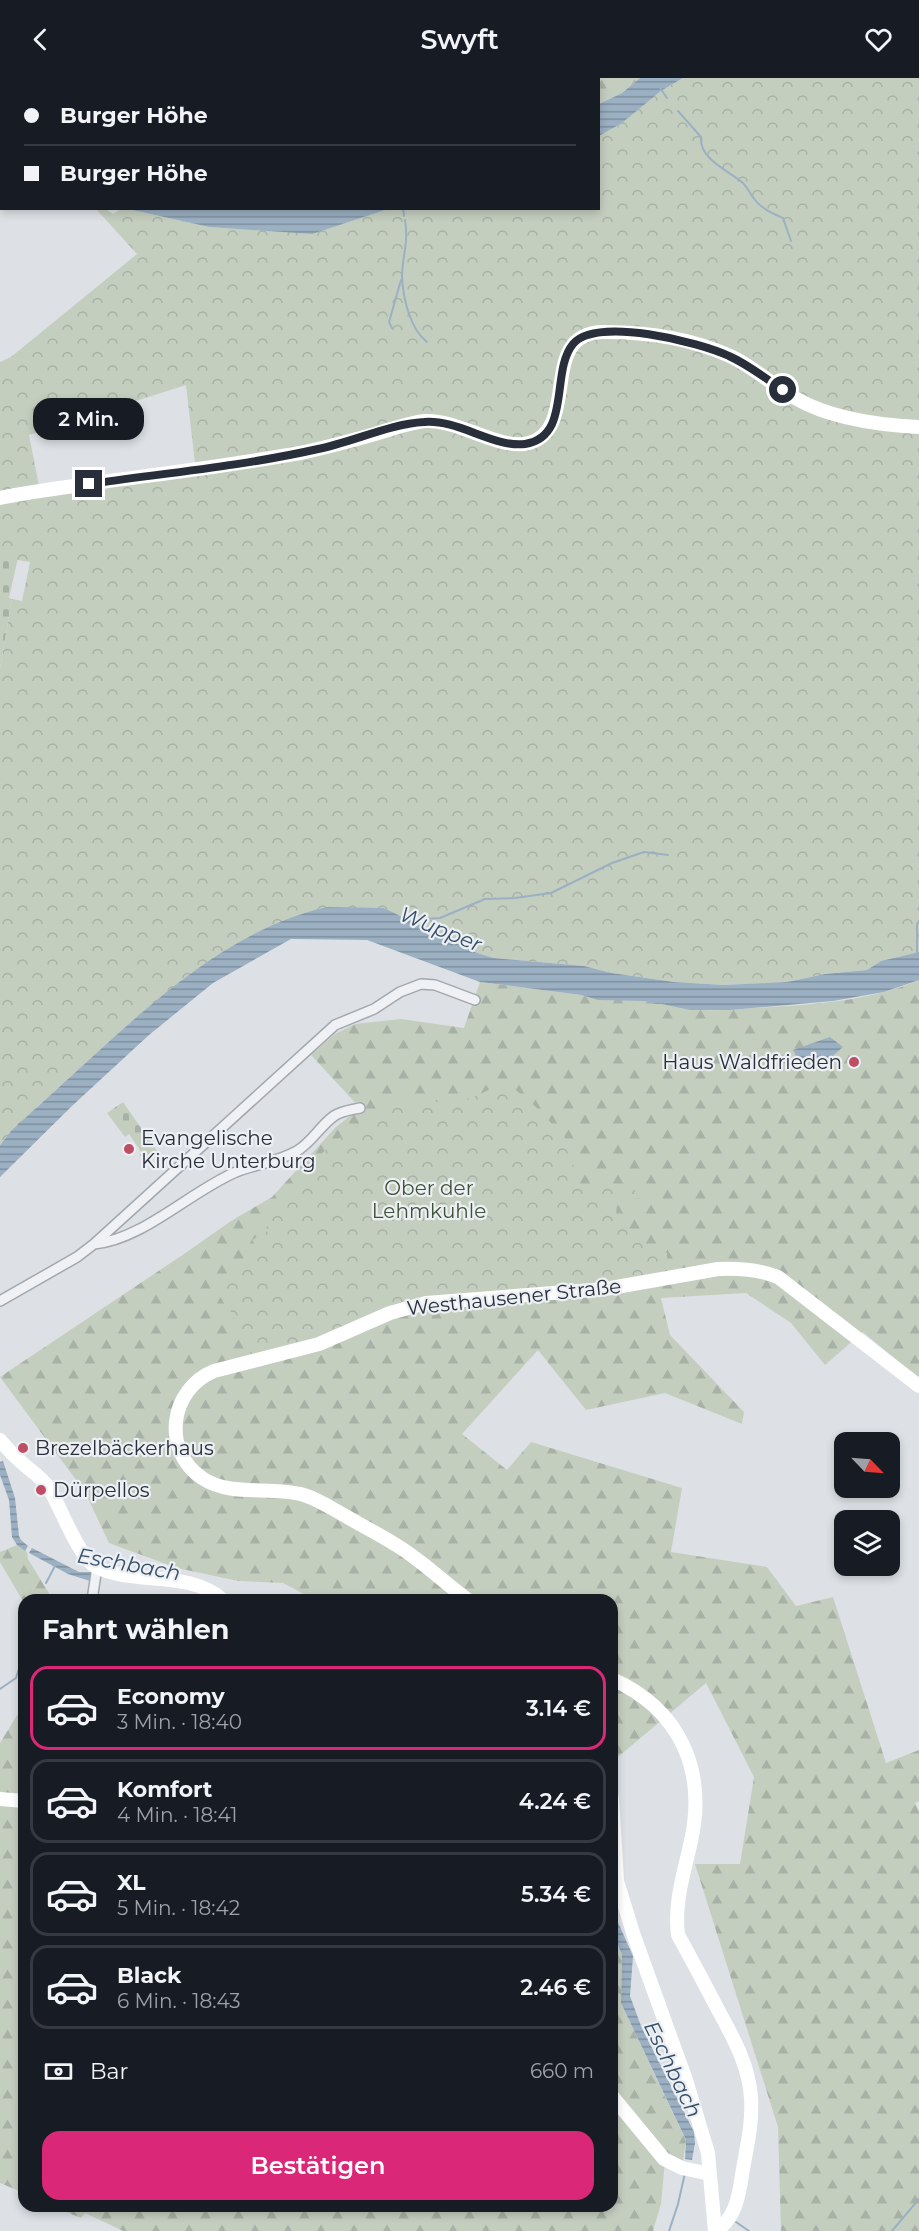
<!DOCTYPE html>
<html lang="de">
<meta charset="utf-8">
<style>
:root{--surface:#171b24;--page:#20242c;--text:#f1f3f6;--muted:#9ea1a6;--line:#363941;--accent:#db2777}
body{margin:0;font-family:Montserrat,sans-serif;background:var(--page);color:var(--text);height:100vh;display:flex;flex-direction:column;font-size:22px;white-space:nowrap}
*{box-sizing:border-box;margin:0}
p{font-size:20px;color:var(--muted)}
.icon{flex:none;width:33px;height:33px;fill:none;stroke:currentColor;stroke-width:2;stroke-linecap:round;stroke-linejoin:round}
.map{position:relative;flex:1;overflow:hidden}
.drawer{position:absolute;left:18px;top:1516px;width:600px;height:618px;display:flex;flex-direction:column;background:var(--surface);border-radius:18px;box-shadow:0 3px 9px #0003}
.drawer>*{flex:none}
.guide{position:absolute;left:0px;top:0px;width:600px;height:132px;box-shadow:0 3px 9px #0003;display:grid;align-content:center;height:132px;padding:0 24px;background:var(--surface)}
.needle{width:39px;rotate:115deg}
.buttons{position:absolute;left:834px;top:1354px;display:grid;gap:12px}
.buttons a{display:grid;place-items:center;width:66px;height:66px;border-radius:12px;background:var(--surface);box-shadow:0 3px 9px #0003;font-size:30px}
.end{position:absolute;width:27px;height:27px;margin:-14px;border:8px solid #282f3a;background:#fff;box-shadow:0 0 0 3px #fff}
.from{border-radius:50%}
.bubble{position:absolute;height:42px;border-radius:18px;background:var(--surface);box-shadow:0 3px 9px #0003;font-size:20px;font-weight:600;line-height:42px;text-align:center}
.guide b{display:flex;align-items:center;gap:21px;height:57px;font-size:22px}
.guide b+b{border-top:2px solid var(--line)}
.guide i{width:15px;height:15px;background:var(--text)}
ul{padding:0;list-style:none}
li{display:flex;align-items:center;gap:18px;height:84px;margin:0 12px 9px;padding:0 12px;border:3px solid var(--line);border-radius:18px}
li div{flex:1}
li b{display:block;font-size:22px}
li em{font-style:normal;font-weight:600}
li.on{border-color:var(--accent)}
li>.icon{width:54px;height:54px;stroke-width:1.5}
h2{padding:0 24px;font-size:27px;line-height:72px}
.pay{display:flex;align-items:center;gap:15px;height:66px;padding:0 24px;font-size:22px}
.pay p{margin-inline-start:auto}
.button{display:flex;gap:12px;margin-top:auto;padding:12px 24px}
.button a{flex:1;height:69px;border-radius:18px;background:var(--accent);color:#fff;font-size:24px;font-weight:600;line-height:69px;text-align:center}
header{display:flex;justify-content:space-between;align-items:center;height:78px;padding:0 24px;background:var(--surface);font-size:27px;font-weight:600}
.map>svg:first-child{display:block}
.forest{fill:url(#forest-firs)}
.cemetery{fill:url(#cemetery-stones)}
.park{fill:url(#park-crowns);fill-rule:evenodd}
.water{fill:url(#water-rules)}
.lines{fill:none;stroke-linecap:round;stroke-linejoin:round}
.stream{stroke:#9bb0c2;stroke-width:2}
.street-casing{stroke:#a3a8ae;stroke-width:12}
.street{stroke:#eff1f4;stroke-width:9}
.secondary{stroke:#fff;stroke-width:14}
.route{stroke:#282f3a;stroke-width:8}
.poi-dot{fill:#bf4e64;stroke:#eceff3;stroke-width:2}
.labels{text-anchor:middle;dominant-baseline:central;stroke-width:4.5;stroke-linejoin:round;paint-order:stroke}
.poi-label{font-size:20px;fill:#282f3a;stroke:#eceff3;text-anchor:start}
.park-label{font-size:20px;fill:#3e5437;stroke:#eceff3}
.street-label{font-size:20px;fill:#282f3a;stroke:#eceff3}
.water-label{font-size:21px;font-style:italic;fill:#375069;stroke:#eceff3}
</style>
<header><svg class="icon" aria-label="back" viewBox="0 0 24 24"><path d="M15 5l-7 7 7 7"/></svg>Swyft<svg class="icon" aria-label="heart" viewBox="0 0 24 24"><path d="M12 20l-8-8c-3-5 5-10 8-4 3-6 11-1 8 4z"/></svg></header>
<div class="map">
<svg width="919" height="2153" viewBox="0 0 919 2153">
<defs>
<pattern id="forest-firs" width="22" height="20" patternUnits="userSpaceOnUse" patternTransform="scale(1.5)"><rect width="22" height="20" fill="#c4cebf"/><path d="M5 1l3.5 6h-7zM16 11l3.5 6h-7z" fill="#a8b1a5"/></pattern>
<pattern id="cemetery-stones" width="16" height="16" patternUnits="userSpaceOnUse" patternTransform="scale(1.5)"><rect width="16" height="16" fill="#c4cebf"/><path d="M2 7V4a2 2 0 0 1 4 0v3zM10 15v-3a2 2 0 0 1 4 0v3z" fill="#a8b1a5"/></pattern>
<pattern id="park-crowns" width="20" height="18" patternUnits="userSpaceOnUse" patternTransform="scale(1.5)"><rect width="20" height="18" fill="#c4cebf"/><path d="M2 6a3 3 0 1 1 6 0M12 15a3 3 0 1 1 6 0" fill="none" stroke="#a8b1a5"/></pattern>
<pattern id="water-rules" width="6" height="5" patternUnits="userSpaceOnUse" patternTransform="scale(1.5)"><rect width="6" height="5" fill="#9bb0c2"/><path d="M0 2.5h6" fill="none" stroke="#7e909f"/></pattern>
</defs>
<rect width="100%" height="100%" fill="#dde1e5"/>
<!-- forest -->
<path class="forest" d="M0 0H525L2 2 0 34Z
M543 0H640L622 15 599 26 598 2H542Z
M919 902V1301L863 1254 825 1287 791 1245 746 1215 661 1220 670 1257 744 1334 742 1346 665 1315 586 1332 538 1272 462 1356 507 1392 531 1364 682 1410 671 1474 767 1489 796 1528 833 1519 886 1685 919 1672V1723L915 1725 919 1734V2153H781L778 2049 695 1786H740L754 1699 706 1605 612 1684V1522H315L283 1505 238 1503 177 1490 109 1465 85 1414 0 1299 181 1178 231 1143 272 1119 336 1049 360 1030 311 977 335 956 355 946 401 941 464 950 480 904 581 917C602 925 623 919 645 923 664 926 683 930 703 932 719 933 736 931 753 930 807 927 868 924 919 902Z
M17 1467 27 1474 28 1481 53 1522H24V1525L0 1484V1474Z
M24 1626V2115L0 2105V1721L3 1716 0 1713V1665Z
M612 1855 622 1876 621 1925 686 2063 682 2090 665 2083 661 2126 653 2153H123L85 2135 81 2140 54 2129 612 2128Z"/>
<!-- cemetery -->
<path class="cemetery" d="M0 479 18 480 9 520 12 521 0 591Z
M123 1024 157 1073 144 1082 140 1077 142 1075 129 1056 125 1059 107 1035Z"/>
<!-- park -->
<path class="park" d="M683 0H919V874L881 883 867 892 825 896 787 904 724 907 674 904 612 895 584 888 494 880 477 875 384 830 327 829 278 845 205 886 127 948 38 1028 0 1066V591L12 521 22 523 30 484 0 479V284L11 279 137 176 96 131H106L113 136 121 131H128L209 149 279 153 363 138 388 131 598 130 599 58 622 45 661 13ZM186 307 195 385 39 408 29 357Z
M504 1002 536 1029 571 1066 576 1111 627 1107 645 1120 617 1122 616 1139 643 1168 667 1175V1194L611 1203 472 1216 329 1258 252 1278 232 1235 211 1209 251 1174 258 1171 252 1162 269 1152 264 1136C290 1130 307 1103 320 1082L319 1078C328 1070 336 1062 345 1056 363 1042 376 1043 391 1023 402 1020 409 1022 419 1023 456 1025 473 1024 504 1002Z"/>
<!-- water -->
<path class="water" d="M640 0H683L661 13 622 45 599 58V26L622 15Z
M128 131H388L312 156 209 149Z
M327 829 384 830 477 875 494 880 584 888 612 895 674 904 724 907 787 904 825 896 867 892 881 883 919 874V902L884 914 833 923 730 932H690L662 926H656L644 923 598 922 581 917 480 904 367 862 291 861 213 905 149 957 73 1027 0 1099V1067L12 1052C38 1028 64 1005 90 981 158 919 234 850 327 829Z
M830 959 843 969 828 982 799 984 793 972Z
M3 1383 15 1420 19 1458 21 1462 28 1468 25 1473 17 1467 12 1459 9 1422 0 1397V1384Z
M32 1470 79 1494H91L90 1503 68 1496 29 1475Z
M612 1831 633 1878 630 1918 641 1948 694 2054 695 2065 692 2082 685 2081 686 2062 621 1925 622 1876 612 1855Z"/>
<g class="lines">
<!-- stream -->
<path class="stream" d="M405 0V2
M660 10 667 20
M678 33 701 59C699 82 730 93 744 106 748 111 751 117 755 122 762 131 772 135 783 140L791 163
M403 130 404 138
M405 142C409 165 402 178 402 199 403 220 410 251 427 264
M392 250 389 244 401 202
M409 842 440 840 485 821 515 820 551 815 612 785 644 774 668 777
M917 876V846L919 843
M46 1505 56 1486
M49 1519 50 1522
M0 1611 16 1600 23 1578
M736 2144 749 2153
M669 2153 678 2126 685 2095
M892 2153 919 2121"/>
<!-- street casing -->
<g class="street-casing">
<path id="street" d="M94 1166C142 1162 191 1113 236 1094 256 1086 278 1084 297 1073 312 1064 320 1048 334 1038 341 1033 351 1032 360 1030
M0 1223 77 1179 94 1166 335 947 374 931 400 914 421 906 435 907 475 922
M92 1522 97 1489"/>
</g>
<!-- street -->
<use href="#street" class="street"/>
<!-- secondary -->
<path class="secondary" d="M0 420C33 413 68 409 102 404 168 395 234 387 300 375 325 370 350 363 375 356 391 351 408 345 425 343 458 341 500 373 529 365 582 350 536 253 605 254 646 254 692 261 730 278 754 289 772 307 795 320 831 341 878 347 919 349
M0 1362C6 1369 12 1376 19 1382 29 1392 41 1398 49 1410 60 1428 79 1480 96 1489 136 1508 188 1491 223 1522
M468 1522C450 1509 433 1493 415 1480 395 1464 371 1453 349 1440 334 1432 320 1422 304 1417 271 1407 232 1420 202 1400 161 1372 170 1311 214 1293L319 1266 390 1235 426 1225 605 1211 718 1191C739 1190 758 1191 778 1199L919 1308
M612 1601C679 1631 707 1691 691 1763 684 1795 674 1824 678 1857 691 1880 703 1903 715 1926 731 1956 749 1985 751 2020 753 2045 746 2072 742 2097 739 2118 735 2142 715 2153
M612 1720 617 1803 634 1858 686 2002 708 2075 715 2153
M0 1721 24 1723
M612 2018 664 2081 682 2090 710 2096"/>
</g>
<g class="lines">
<!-- route -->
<path class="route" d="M89 406C166 395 243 388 318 371 353 364 389 346 424 344 458 341 494 370 525 366 572 359 550 294 573 266 596 238 700 264 729 278 749 287 765 300 783 312"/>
</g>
<!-- markers -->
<g class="poi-dot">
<circle cx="854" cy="984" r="6"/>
<circle cx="129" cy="1071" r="6"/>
<circle cx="23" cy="1370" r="6"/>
<circle cx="41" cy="1412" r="6"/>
</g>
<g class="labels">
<!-- poi labels -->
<g class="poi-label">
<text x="842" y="984" text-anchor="end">Haus Waldfrieden</text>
<text x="141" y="1060">Evangelische<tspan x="141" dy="23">Kirche Unterburg</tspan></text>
<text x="35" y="1370">Brezelbäckerhaus</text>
<text x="53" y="1412">Dürpellos</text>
</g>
<!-- park labels -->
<g class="park-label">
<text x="429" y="1110">Ober der<tspan x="429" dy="23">Lehmkuhle</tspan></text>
</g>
<!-- street labels -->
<g class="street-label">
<text transform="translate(514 1219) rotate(-6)">Westhausener Straße</text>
</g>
<!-- water labels -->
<g class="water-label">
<text transform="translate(441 851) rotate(22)">Wupper</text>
<text transform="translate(129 1486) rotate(10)">Eschbach</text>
<text transform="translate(673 1991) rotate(64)">Eschbach</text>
</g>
</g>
</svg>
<div class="buttons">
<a><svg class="needle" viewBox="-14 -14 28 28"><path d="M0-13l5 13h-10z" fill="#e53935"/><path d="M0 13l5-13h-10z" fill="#9ea1a6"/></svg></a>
<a><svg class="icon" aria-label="layers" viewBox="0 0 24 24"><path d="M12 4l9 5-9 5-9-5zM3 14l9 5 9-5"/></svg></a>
</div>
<i class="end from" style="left:783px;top:312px"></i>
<i class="end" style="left:89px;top:406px"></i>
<div class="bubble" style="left:33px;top:320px;width:111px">2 Min.</div>
<div class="guide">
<b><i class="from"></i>Burger Höhe</b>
<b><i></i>Burger Höhe</b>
</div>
<section class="drawer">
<h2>Fahrt wählen</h2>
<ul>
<li class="on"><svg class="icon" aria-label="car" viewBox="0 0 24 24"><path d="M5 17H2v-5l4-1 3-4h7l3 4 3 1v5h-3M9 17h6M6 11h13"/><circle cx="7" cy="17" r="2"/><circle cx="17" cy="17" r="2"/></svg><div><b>Economy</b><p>3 Min. · 18:40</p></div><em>3.14 €</em></li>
<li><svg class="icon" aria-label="car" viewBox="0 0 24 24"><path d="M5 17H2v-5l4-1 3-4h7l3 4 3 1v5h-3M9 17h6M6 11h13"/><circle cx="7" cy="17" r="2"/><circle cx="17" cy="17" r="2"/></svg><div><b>Komfort</b><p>4 Min. · 18:41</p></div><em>4.24 €</em></li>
<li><svg class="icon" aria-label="car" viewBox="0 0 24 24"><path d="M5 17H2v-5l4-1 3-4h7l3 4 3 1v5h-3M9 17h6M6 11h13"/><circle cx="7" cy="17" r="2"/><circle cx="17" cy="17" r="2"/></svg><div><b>XL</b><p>5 Min. · 18:42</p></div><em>5.34 €</em></li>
<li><svg class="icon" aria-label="car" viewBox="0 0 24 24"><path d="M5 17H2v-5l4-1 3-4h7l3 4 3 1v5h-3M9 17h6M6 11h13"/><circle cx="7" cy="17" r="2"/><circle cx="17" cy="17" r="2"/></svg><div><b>Black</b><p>6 Min. · 18:43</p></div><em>2.46 €</em></li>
</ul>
<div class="pay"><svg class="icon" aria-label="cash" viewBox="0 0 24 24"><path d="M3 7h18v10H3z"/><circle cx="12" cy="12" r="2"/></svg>Bar<p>660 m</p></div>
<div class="button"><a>Bestätigen</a></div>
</section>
</div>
